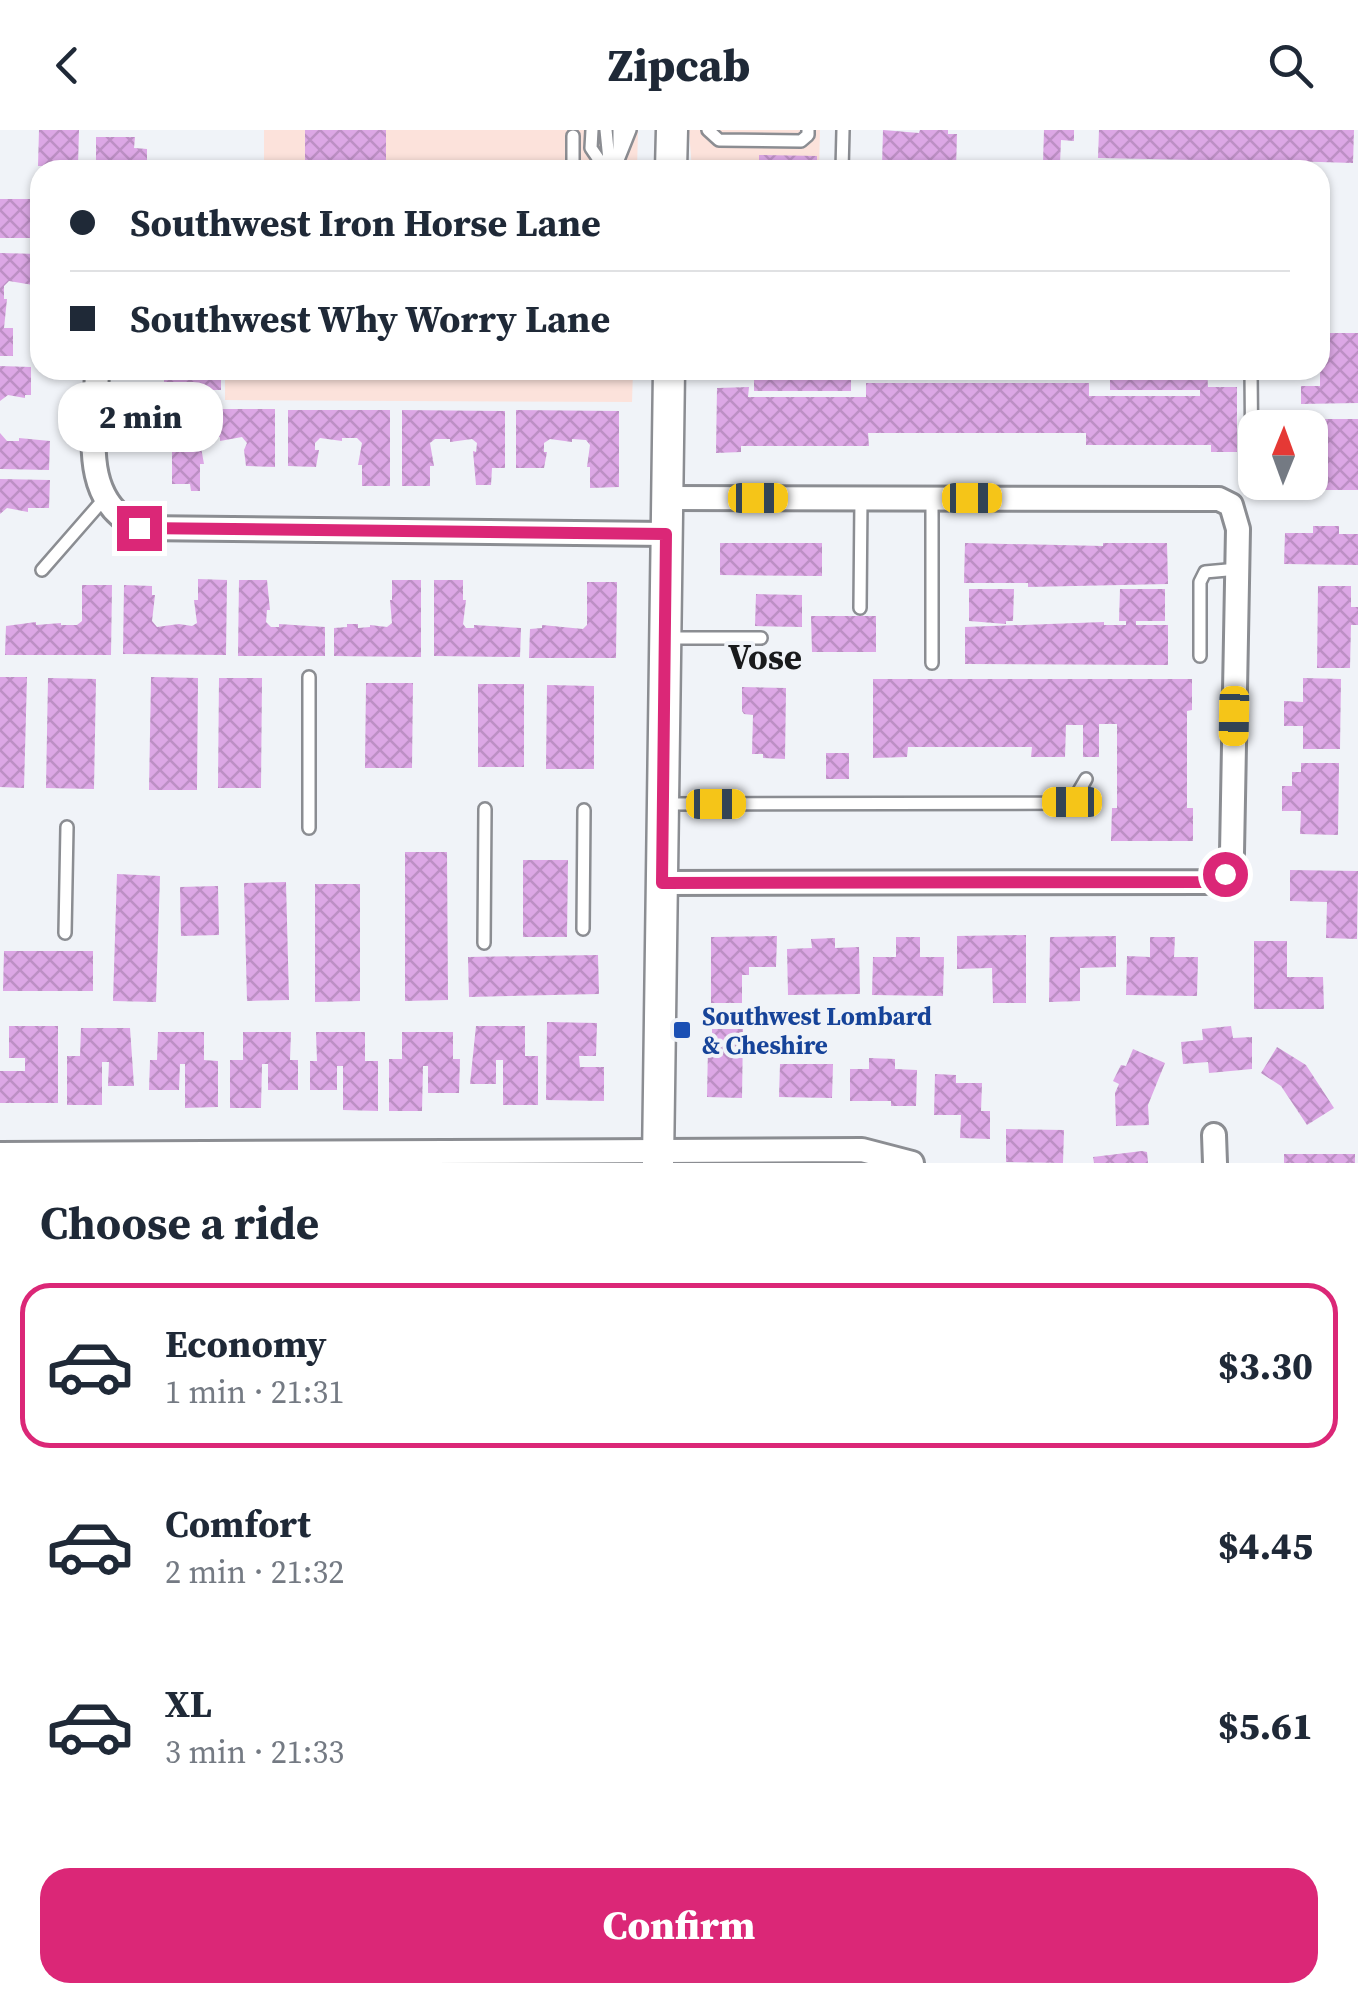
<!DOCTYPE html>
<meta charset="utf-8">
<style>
:root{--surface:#fff;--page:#f6f6f7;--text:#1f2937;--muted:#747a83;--line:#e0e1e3;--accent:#db2777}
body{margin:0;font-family:"Source Serif 4",serif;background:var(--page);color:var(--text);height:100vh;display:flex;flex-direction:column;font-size:38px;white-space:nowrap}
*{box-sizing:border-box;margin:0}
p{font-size:32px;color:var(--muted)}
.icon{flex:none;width:55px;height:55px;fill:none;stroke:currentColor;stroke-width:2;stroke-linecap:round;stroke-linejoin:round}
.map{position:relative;height:1033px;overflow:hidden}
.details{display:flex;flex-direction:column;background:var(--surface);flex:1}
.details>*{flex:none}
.guide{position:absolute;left:30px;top:30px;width:1300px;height:220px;border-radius:30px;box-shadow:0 2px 8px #0004;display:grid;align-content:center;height:220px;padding:0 40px;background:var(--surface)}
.needle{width:65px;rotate:1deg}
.fabs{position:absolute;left:1238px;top:280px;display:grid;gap:20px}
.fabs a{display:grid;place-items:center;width:90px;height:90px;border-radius:20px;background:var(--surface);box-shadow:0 2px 8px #0004;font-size:50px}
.end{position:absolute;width:45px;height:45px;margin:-22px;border:12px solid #db2777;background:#fff;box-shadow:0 0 0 5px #fff}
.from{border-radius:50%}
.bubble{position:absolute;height:70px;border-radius:30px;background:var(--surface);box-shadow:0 2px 8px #0004;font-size:32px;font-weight:800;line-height:70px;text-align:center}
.car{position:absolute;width:30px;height:60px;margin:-30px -15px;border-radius:12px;box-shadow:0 0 8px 2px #0007;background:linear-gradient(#f5c518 24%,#345 0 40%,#f5c518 0 76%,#345 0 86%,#f5c518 0)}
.guide b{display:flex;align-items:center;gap:35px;height:95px;font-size:38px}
.guide b+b{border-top:2px solid var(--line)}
.guide i{width:25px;height:25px;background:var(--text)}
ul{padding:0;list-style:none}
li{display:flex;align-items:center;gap:30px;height:165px;margin:0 20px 15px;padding:0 20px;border:5px solid transparent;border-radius:30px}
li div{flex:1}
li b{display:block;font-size:38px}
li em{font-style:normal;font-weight:800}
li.active{border-color:var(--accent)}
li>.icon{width:90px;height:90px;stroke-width:1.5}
h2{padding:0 40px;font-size:45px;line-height:120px}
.cta{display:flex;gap:20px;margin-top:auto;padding:20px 40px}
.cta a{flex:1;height:115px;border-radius:30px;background:var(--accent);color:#fff;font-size:40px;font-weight:800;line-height:115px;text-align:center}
header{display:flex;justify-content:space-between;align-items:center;height:130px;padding:0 40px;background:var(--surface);font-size:45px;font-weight:800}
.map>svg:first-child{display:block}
.commercial{fill:#fce2db}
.building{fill:url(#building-cross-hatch)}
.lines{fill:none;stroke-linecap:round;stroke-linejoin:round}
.lane-casing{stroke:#8b8d92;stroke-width:16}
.street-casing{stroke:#8b8d92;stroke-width:28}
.secondary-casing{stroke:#8b8d92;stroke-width:35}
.lane{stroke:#fff;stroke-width:11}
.street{stroke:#fff;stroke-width:22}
.secondary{stroke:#fff;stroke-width:30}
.route{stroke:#db2777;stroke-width:12}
.transit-dot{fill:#1a4fb4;stroke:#f0f3f8;stroke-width:4}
.labels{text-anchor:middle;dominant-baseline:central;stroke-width:8;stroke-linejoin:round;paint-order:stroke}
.transit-label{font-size:25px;font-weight:bold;fill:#164399;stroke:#f0f3f8;text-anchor:start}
.district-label{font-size:35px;font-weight:bold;fill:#191a1c;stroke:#f0f3f8}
</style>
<header><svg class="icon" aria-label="back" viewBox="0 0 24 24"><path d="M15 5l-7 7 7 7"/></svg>Zipcab<svg class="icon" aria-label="search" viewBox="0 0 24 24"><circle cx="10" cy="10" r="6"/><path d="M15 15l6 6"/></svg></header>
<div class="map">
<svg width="1358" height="1033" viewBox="0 0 1358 1033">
<defs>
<pattern id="building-cross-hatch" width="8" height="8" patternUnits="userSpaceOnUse" patternTransform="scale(2.5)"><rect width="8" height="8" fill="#dca7e5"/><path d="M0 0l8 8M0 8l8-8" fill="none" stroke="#bc8fc4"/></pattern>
</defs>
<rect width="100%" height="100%" fill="#f0f3f8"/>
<!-- commercial -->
<path class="commercial" d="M264 0H638L637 40H264Z
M689 0H820L819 40H692Z
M225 240H633L632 272 225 270Z"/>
<!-- building -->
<path class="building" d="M39 0H79L78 36H73V40H42V36H38Z
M305 0H386V40H293V32H305Z
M883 0 919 3 920 0H948V4H957L956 40H896V37L882 36Z
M1044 0H1074V11L1061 10 1060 34 1043 33Z
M1099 0H1354L1353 33 1249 30 1248 40H1197V30L1098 28Z
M96 7H135L134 18 147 19V31H156V40H106V31H96Z
M759 25 817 26V40H759Z
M1320 67H1328V121H1320Z
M0 69H40V108H0Z
M0 123 40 124V152H33V155L9 151 4 156V169H7L4 198H13V226H0Z
M1320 203H1358V273L1301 274V256H1320Z
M0 236 31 237V265H25V268L8 265 0 271Z
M164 240H221V260H164Z
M754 240H851V261H754Z
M1110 240H1207L1208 257H1237V322H1211V315H1086V303H868L869 316H741V322L716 323 717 258 749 257 748 267H866V253H1089V266H1200V260H1110Z
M172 279H275V337L246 336 244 320 247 313 242 307 220 311V307L205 308 200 312 204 334H200V361H191L190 354H172Z
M288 280H390V356H362V335H358L362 313 357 308H342V311L320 308 315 313V320H319L316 337 288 336Z
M402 280 505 281V338H492L491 355H476L473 321 476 322 477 313 472 309 450 312V309H435L430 313 434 336H430V356H402Z
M516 280 619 281V357L590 358V337H587L590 315 586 310 572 309V312L550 309 544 313V322H547L544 338H516Z
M1301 289H1358V360H1301V352H1310V342H1320V306H1310V298H1301Z
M0 303 7 311H19V308L50 311 49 340 0 339Z
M0 349 50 350 49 378H28V382L7 378 0 384Z
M1313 396H1339V404H1358V435L1284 434 1285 403H1313Z
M720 413H822V446L720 445Z
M965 413 1103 416V413H1167L1168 454 1028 457V453H964Z
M198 449 227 450 226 525 123 524 124 455 152 456V465H155L152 491 157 497 179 494 192 496 197 493 194 470H198Z
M239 450H267L270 480H267L266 492 271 497H279V494L325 497V526H238Z
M392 450H421V527L334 526V498L347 497V494H358V498L370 497V495L387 497 392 493 390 470H392Z
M434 450H463V470H466L463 494 466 498H474V495L521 498 520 527 434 526Z
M587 452H617L616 528H529L530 499 542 498V495L583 499 587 495Z
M82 455H112L111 525H5L6 496 36 492V495L61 493V495H77L82 491Z
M1318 456H1351V477H1358V495H1351L1350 538H1317Z
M969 459H1014L1013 491H1006V494L969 491Z
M1120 459H1165V491H1136V495H1168V535L965 534V497L1104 492V495H1126V491H1119Z
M756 464 802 465V497L755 496Z
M811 486H876V522H812Z
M0 547H27L24 658 0 657Z
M151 547 198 548 197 660H149Z
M48 548 96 549 94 659 46 658Z
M219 548H262L261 658H218Z
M1303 548 1341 549 1340 619H1303V596H1284V571L1303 572Z
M873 549H1192V580L1187 581V678H1193V711H1111L1112 678H1117V594H1099V627H1083V595H1066L1065 627H1031L1032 617H908L907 627 873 628Z
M366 553H413L412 638H365Z
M478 554H524V637H478Z
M547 555 594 556V639H546Z
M742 557 786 558 785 629 763 628V624H752L753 585 744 584 742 581Z
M826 623H849V649H826Z
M1301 633H1339L1338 705 1300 704 1301 681H1282V656H1292V642H1301Z
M405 722H447L448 870 405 871Z
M523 730H568L567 807H523Z
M1290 740 1358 741 1357 809 1326 808 1327 772 1290 771Z
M117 744 160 746 156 872 113 871Z
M286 752 289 870 247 871 244 753Z
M315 754H360V871L315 872Z
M218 756 219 805 181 806 180 757Z
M1026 805V873H993L992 838 957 839V806Z
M777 806 776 837H749V845H742V873H711V807Z
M1116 806V837L1080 838V871L1049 872 1050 807Z
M896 807H920V827H944L943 866 872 865 873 827H896Z
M1150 807H1175L1174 827H1198L1197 866 1126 865 1127 826 1150 827Z
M835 808V818L859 817 860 864 788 865 787 819 812 818 811 809Z
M1254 811H1287V847H1323L1324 879H1254Z
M4 821H93V861H3Z
M598 825 599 864 469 867 468 827Z
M547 892 597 893 596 926H579L580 937H604V971L546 970Z
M9 896H58V973H0V941H25V928H9Z
M476 896H525V926H538V975H503V930H496V954H470Z
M1231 896 1233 908 1252 907V939L1209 943 1208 932 1183 934 1181 912 1203 910 1202 899Z
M81 898H130L134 956H108L109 932H102V975H67V926H80Z
M712 899H743L742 968 707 967 708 916H712Z
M158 902H204V930L218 931V977L185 978V934H180L179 960H149L150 930H157Z
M243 902H291L290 930H298V960H268V934H262L261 978H230V930H243Z
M316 902H365V931H378V981L343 980V936H337V960H310V931H317Z
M402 902H453V929H460L459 963H428V936H423L422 981H389V929H402Z
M1277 917 1306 935 1334 978 1307 995 1281 956 1261 943Z
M1133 919 1165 933 1148 975 1149 995 1116 996 1115 963 1119 954 1113 951 1121 935 1126 936Z
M869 928 895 929V939L917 940 916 976H891V971H850V939H869Z
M780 934H833L832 968 779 967Z
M935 944 956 945V953H982L981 981H990V1009L960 1008 961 985H934Z
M1006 999 1064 1000 1063 1033 1006 1032Z
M1142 1021 1147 1022 1148 1033H1094L1093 1027Z
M1284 1024H1355V1033H1284Z"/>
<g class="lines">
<!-- lane casing -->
<g class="lane-casing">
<path id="lane" d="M592 0 591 18 606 40
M606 0 610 40
M708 0 719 10 801 11 808 5V0
M619 25V0
M573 40V6
M614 40 630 0
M842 40 843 0
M1251 240 1252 348
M932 368V533
M42 440 104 369
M860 478 861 368
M666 508H761
M1200 526V452L1205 442 1238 439
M664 674 1072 673 1086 649
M309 698V547
M583 799 584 680
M65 803 67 697
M484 813 485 679"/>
</g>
<!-- street casing -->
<g class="street-casing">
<path id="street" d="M97 240C96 298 77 369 139 398L666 404
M662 753 1205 752C1223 749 1230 741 1232 723L1238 399 1231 375 1219 369 667 368
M1214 1005 1215 1033
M0 1024 862 1020 912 1033"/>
</g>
<!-- secondary casing -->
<g class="secondary-casing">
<path id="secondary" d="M671 40 672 0
M658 1033 669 240"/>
</g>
<!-- lane -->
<use href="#lane" class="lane"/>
<!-- street -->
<use href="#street" class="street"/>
<!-- secondary -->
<use href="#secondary" class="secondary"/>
</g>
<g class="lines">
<!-- route -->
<path class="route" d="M139 398 666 404 662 753 1204 752 1225 744"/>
</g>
<!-- markers -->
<rect class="transit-dot" x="672" y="890" width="20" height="20" rx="5"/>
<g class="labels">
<!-- transit labels -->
<g class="transit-label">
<text x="702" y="886">Southwest Lombard<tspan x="702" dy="29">&amp; Cheshire</tspan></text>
</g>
<!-- district labels -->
<g class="district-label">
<text x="765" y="527">Vose</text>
</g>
</g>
</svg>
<div class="fabs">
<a><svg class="needle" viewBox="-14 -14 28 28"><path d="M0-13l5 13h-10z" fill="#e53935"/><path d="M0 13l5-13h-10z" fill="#747a83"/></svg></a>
</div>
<i class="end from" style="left:1225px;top:744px"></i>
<i class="end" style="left:139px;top:398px"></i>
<div class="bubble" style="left:58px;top:252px;width:165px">2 min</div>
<i class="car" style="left:758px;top:368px;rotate:90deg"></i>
<i class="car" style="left:972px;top:368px;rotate:90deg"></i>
<i class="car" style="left:1234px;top:586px;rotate:181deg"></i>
<i class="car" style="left:1072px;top:672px;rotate:270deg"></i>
<i class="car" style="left:716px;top:674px;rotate:90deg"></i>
<div class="guide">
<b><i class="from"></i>Southwest Iron Horse Lane</b>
<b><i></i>Southwest Why Worry Lane</b>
</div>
</div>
<section class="details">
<h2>Choose a ride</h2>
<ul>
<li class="active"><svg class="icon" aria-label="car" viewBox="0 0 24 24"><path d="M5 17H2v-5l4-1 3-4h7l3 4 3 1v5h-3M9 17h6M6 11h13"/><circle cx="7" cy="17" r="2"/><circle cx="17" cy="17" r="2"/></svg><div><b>Economy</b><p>1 min · 21:31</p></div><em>$3.30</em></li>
<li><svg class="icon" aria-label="car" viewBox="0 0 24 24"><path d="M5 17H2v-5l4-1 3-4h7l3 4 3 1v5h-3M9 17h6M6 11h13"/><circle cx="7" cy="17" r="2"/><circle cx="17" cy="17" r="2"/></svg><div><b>Comfort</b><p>2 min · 21:32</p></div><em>$4.45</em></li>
<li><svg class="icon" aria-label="car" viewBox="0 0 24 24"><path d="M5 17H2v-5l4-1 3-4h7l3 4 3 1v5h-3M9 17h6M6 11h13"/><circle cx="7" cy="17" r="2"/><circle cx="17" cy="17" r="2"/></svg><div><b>XL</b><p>3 min · 21:33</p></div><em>$5.61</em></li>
</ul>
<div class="cta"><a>Confirm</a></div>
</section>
